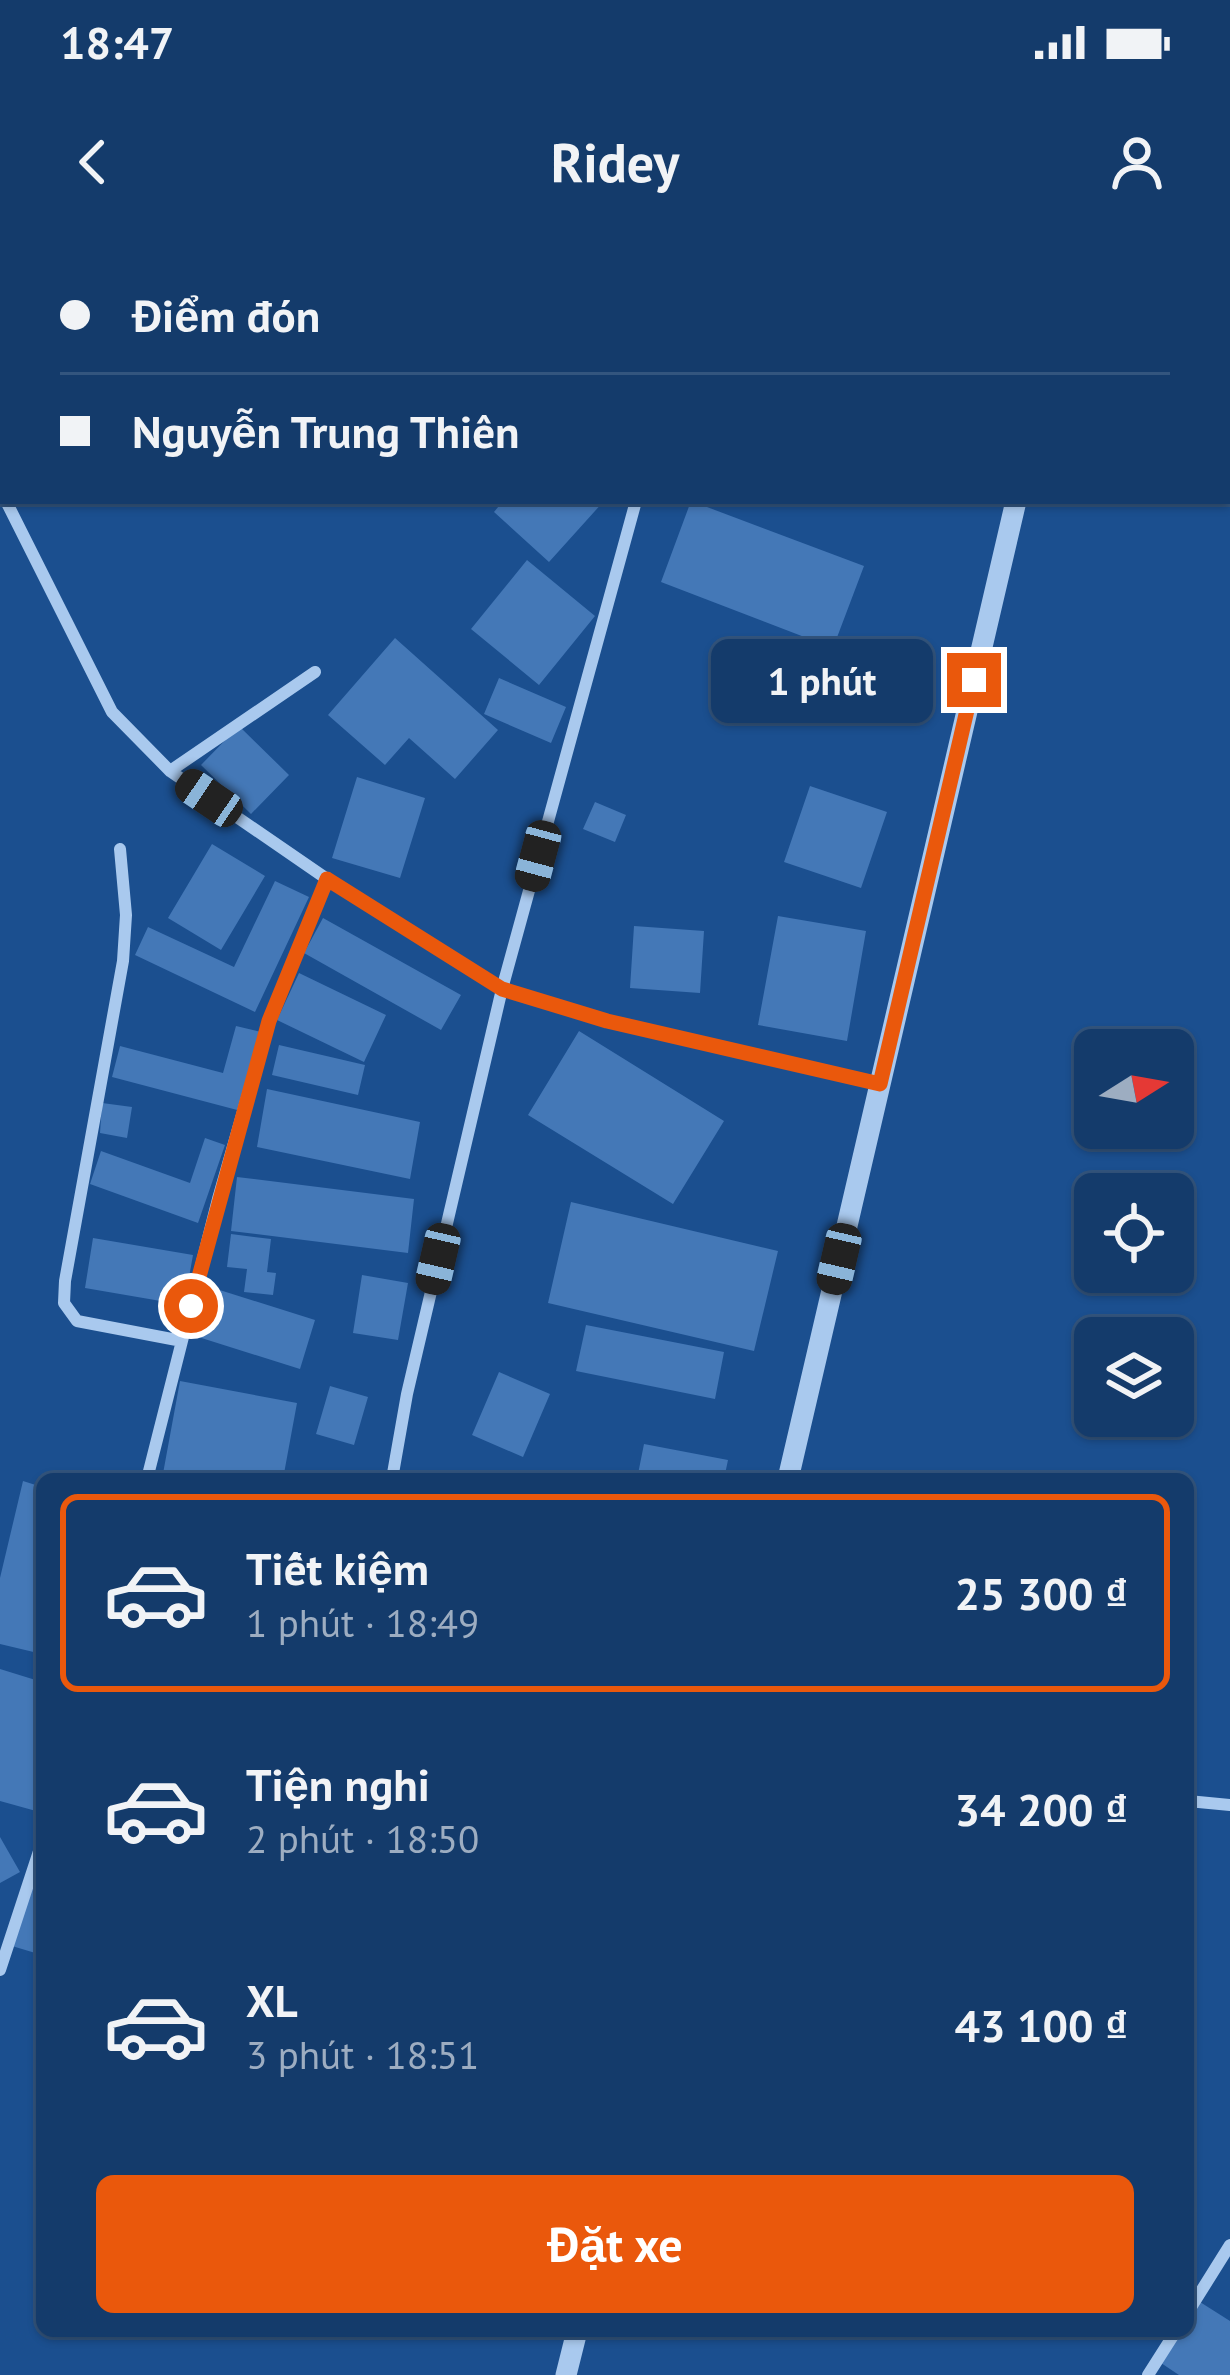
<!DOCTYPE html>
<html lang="vi">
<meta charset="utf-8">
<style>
:root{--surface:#143b6b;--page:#1d4271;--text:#f1f3f6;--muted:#9dadc1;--line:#33557e;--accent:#ea580c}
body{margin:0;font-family:"PT Sans",sans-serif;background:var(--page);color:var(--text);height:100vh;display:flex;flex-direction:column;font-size:45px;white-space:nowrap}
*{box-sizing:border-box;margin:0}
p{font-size:39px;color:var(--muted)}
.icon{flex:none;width:66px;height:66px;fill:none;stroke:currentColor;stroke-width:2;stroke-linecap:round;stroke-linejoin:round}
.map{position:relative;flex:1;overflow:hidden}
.side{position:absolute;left:36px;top:1233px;width:1158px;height:864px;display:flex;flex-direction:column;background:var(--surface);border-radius:18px;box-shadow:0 3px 9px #0004,0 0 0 3px var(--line)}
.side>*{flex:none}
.hud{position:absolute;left:0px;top:0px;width:1230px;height:264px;box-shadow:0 3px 9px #0004,0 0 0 3px var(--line);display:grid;align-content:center;height:264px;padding:0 60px;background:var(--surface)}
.needle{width:78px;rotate:79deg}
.fabs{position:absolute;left:1074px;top:789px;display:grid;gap:24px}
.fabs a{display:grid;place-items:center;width:120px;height:120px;border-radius:18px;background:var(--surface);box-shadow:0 3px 9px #0004,0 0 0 3px var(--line);font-size:60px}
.end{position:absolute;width:54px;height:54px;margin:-27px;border:15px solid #ea580c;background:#fff;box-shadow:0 0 0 6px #fff}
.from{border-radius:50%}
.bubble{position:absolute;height:84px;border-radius:18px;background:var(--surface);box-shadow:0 3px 9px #0004,0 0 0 3px var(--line);font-size:39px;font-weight:600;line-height:84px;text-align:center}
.car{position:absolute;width:36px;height:72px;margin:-36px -18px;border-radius:15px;box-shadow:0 0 9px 3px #0007;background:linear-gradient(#222 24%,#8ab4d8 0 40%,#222 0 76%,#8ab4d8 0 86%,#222 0)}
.hud b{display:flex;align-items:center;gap:42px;height:114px;font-size:45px}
.hud b+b{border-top:3px solid var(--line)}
.hud i{width:30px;height:30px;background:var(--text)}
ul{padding:21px 0 0;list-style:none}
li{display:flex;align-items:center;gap:36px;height:198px;margin:0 24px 18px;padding:0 36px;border:6px solid transparent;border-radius:18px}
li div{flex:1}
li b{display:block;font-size:45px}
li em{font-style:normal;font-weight:600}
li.active{border-color:var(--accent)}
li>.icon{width:108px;height:108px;stroke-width:1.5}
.primary-button{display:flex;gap:24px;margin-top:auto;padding:24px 60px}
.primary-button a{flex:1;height:138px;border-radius:18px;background:var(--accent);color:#fff;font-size:48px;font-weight:600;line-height:138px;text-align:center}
.status{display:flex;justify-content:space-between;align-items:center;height:84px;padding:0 60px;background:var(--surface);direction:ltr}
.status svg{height:33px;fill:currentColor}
header{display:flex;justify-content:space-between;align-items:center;height:156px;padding:0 60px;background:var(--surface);font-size:54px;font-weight:600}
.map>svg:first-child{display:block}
.building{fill:#4478b7}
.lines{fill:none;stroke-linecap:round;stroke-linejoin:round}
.minor{stroke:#a9c9ee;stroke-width:12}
.tertiary{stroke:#a9c9ee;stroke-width:21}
.route{stroke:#ea580c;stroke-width:15}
</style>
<div class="status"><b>18:47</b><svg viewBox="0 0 49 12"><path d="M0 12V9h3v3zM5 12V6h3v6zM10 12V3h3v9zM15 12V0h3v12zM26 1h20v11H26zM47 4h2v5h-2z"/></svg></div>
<header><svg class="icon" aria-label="back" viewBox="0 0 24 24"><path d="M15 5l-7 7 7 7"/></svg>Ridey<svg class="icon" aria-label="person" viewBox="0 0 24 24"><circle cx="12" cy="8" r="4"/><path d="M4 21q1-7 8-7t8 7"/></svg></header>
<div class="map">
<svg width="1230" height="2135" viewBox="0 0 1230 2135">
<rect width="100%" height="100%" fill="#1b4f8f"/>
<!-- building -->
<path class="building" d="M503 261H604L549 322 494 272Z
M691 261 864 326 833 408 661 342Z
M527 320 595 376 539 445 471 389Z
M395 398 498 490 455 539 409 498 385 525 328 475Z
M499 438 566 467 551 503 484 474Z
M239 486 289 535 251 574 201 525Z
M357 537 425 558 400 638 332 618Z
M810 546 887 572 861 648 784 622Z
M595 562 626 575 615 602 583 589Z
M212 604 265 636 221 710 168 678Z
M275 641 309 657 255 772 135 715 148 687 234 727Z
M778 676 866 691 847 801 758 785Z
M323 678 461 755 441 790 304 713Z
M634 686 704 691 700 753 630 748Z
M299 733 386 775 364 822 277 780Z
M236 786 261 792 241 871 112 837 120 806 223 833Z
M579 791 724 881 673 964 528 875Z
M279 805 365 825 358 855 272 835Z
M267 849 420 882 410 939 257 907Z
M102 863 132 867 127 898 100 893Z
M205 898 225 905 198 983 90 944 101 911 190 943Z
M237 937 414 959 408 1013 231 991Z
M571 962 778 1011 754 1111 548 1063Z
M231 994 271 999 267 1032 276 1033 273 1055 244 1052 247 1029 227 1027Z
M93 998 193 1015 184 1065 85 1048Z
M362 1035 408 1043 398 1100 353 1093Z
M207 1046 315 1080 300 1129 192 1095Z
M586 1085 724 1112 715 1159 576 1131Z
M499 1132 550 1154 523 1217 472 1195Z
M180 1141 297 1163 283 1239H162Z
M330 1146 368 1157 354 1205 316 1194Z
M644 1204 728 1220 724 1239H637Z
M23 1241 42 1247V1414L0 1404V1338Z
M0 1429 42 1442V1549L36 1571 0 1561Z
M0 1597 20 1632 0 1643Z
M42 1612V1715L12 1706Z
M1200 2062 1230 2081V2135H1179L1161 2123 1181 2091H1188V2080Z"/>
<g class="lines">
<!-- minor -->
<path class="minor" d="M623 0 629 3
M707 3 708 0
M1227 191H1230
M6 261 112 472 170 531 327 639 502 749 607 781 880 844
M170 531 315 432
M120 609 126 675 123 721 65 1041 64 1063 77 1081 182 1101
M147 1239 218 959 269 781 327 639
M392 1239 407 1154 502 749 636 261
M1188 1561 1230 1565
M0 1730 42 1602
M1188 2072 1230 2005
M1148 2135 1176 2091"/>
<!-- tertiary -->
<path class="tertiary" d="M1076 3 1077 0
M788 1239 1016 261
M566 2135 577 2091"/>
</g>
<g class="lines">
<!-- route -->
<path class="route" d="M191 1066 269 781 327 639 502 749 607 781 880 844 974 440"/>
</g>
</svg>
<div class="fabs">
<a><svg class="needle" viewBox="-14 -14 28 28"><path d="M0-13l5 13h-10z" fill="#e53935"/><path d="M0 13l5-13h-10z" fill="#9dadc1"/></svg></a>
<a><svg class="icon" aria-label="locate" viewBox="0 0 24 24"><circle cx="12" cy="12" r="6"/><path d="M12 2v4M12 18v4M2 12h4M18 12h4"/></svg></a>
<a><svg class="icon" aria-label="layers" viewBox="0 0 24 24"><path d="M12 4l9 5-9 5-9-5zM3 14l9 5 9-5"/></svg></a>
</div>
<i class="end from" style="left:191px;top:1066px"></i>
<i class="end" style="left:974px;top:440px"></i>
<div class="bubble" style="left:711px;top:399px;width:222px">1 phút</div>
<i class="car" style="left:209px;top:558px;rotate:304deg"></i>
<i class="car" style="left:538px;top:616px;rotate:195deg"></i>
<i class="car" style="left:438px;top:1019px;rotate:193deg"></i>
<i class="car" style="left:839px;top:1019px;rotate:193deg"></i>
<div class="hud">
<b><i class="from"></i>Điểm đón</b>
<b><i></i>Nguyễn Trung Thiên</b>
</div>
<section class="side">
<ul>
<li class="active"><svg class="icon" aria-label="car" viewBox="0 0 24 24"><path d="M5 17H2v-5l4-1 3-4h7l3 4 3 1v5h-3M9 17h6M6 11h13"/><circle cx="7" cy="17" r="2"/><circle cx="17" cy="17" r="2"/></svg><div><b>Tiết kiệm</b><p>1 phút · 18:49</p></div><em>25 300 ₫</em></li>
<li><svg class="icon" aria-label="car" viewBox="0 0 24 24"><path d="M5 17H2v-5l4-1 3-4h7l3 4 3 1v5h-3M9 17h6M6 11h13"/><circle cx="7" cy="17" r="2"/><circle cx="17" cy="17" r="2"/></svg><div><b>Tiện nghi</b><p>2 phút · 18:50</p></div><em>34 200 ₫</em></li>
<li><svg class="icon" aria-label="car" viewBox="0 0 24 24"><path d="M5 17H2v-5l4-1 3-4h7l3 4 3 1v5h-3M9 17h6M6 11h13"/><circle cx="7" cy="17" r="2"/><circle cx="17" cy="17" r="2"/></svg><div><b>XL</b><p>3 phút · 18:51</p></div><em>43 100 ₫</em></li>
</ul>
<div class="primary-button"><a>Đặt xe</a></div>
</section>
</div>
